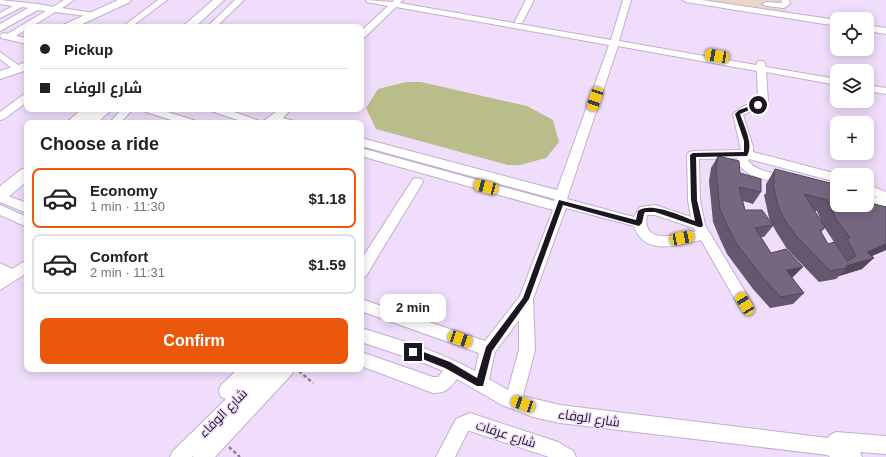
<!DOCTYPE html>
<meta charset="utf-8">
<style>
:root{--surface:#fff;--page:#f6f6f6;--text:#222;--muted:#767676;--line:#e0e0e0;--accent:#ea580c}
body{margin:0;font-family:Arial,Cairo,sans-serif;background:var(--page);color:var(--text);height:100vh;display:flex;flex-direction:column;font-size:15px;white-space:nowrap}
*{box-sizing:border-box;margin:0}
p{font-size:13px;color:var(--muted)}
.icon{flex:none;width:22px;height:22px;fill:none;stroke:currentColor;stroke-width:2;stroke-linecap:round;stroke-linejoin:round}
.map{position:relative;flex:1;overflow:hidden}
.drawer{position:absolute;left:24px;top:120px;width:340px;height:252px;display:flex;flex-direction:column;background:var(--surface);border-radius:8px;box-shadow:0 2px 10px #0003}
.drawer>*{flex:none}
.top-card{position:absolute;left:24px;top:24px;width:340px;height:88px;border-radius:8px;box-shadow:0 2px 10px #0003;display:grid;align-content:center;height:88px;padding:0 16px;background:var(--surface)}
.buttons{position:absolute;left:830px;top:12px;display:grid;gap:8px}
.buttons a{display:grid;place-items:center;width:44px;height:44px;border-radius:8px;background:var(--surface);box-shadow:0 2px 10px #0003;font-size:20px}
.end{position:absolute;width:18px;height:18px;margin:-9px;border:5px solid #1c1620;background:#fff;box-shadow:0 0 0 2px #fff}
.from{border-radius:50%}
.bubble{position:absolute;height:28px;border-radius:8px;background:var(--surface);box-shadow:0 2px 10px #0003;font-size:13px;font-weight:800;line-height:28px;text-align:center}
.car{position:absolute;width:12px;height:24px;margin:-12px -6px;border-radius:5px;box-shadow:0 0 3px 1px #0007;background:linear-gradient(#f5c518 24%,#345 0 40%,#f5c518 0 76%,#345 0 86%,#f5c518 0)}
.top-card b{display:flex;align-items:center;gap:14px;height:38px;font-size:15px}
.top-card b+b{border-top:1px solid var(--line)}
.top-card i{width:10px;height:10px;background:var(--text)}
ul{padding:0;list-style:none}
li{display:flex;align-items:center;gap:12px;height:60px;margin:0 8px 6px;padding:0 8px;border:2px solid var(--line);border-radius:8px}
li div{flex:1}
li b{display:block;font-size:15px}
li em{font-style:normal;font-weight:800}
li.active{border-color:var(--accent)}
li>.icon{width:36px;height:36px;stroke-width:1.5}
h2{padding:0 16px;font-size:18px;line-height:48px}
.cta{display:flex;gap:8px;margin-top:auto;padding:8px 16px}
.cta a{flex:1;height:46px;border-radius:8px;background:var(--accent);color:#fff;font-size:16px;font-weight:800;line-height:46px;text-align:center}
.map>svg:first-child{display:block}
.medical{fill:#ecd6c9}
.green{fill:#b9bd89}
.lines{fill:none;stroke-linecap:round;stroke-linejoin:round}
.minor-casing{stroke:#c1afcc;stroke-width:2}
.major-casing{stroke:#c1afcc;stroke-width:2}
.path{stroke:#8c7f94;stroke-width:2.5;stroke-dasharray:3.5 2.5;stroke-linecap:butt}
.minor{fill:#fff;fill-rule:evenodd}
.major{fill:#fff;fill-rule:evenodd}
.wall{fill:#65586e;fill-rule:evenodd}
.shaded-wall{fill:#53475a}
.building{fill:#766680;stroke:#53475a;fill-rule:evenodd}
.route{fill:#1c1620}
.labels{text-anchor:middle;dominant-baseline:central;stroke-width:3;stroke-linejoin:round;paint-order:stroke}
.near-street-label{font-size:13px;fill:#1c1620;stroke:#efddfb}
</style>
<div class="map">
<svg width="886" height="457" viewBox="0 0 886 457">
<rect width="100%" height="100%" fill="#efddfb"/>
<!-- medical -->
<path class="medical" d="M697 0H785L787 13Z"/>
<!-- green -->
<path class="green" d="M406 82H421L527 106 553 120 559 142 546 158 520 165H508L376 129 366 108 378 89Z"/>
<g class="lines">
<!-- minor casing -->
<g class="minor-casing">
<path id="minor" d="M0 0 38 4 53 7 64 0H74L62 8 94 13 98 15 94 17 55 12 31 27H27V29L16 36 27 38V44L1 38 0 35 4 33 7 34 46 11 38 10 0 31V24L28 8 22 7 0 18V13L13 6 0 4Z
M158 0H167L131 27H122Z
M235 0H244L216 27H207Z
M366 0 393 2 394 0H403L400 3 611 40 623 0H631L619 41 756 65 758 61H764L766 67 837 79V85L766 72 768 101 764 105 743 115 753 147V152L841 175H837V182L749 159 748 161C758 173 778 173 792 177L794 180 792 183 788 184C769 180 747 179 736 161L738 158 699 159 700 200 705 225 750 300 752 304 750 308 745 310 740 308 701 240C677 246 644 256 634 226L566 208 533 299 535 350 523 396 560 405 828 438 830 435 836 432 886 436V454L860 452 862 457H830L828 455 560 423 533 417 502 405 457 379C449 389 446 393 433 393L361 366V352L433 377H438L443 371 424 363 361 342V328C400 340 439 351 475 371L479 353 361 311V299L485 341 520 296 553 210 361 156V148L554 201 555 199 361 146V138L557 190 609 45 396 7 364 38 361 39V31L388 6 367 2ZM618 46 757 71 758 100 740 108 733 114 741 150 693 151 689 152 687 155 688 200 691 217 655 205 640 207 634 217 567 199ZM647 215H655L694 228 696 231C678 235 641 246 647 215ZM519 320V350L508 390 489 379 495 352Z
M526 0H534L522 23H516L515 21Z
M682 0H702L837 20V26L686 2Z
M781 0H789L790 4 784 8 766 6 762 4 766 2 782 3Z
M867 25 886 28V34L867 31Z
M0 52 21 67 23 69 21 71H15L0 59Z
M867 85 886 88V94L867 91Z
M27 94V102L4 119 0 120V112L23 95Z
M122 109H133L120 123H109Z
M142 109H158L196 121 197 123H181L143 111Z
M210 109H226L262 122 280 109H291L283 118 294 121 295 123H247L211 111Z
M417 178 421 179 423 182 366 276 361 278V260L413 179Z
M814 183 837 188V196L810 190 808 187 810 184Z
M867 184 886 192V210L867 205V195L878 198 867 193Z
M0 193 27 203V213L0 202Z
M0 205 27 217V227L0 215Z
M27 260V273L0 290V263L12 269Z
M238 369H294L292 374 215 457H193L194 455 192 457H170L173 451 226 399 221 397 219 391 221 385Z
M470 413 558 442 573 451 576 457H549L470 431H468L455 457H436L456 419Z"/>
</g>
<!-- major casing -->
<g class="major-casing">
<path id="major" d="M118 0H131L130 2 76 27H61L63 25Z
M213 0H224L195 27H182Z
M27 62V70L0 79V71Z
M82 109H112L97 123H66Z
M27 168V181L6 199 0 201V186L22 169Z"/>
</g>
<!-- path -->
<path class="path" d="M299 371 313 383
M229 447 240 457"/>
<!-- minor -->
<use href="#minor" class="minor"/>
<!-- major -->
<use href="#major" class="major"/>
</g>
<!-- wall -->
<path class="wall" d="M718 156 740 173 761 192 753 204 743 201 745 210 772 224 769 218 764 195 766 193V184L775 169 832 193 885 207 886 206V250L872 256 862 269 839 276 836 279 819 282 787 249 777 233 773 226 764 237H761L771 253 792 278 804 293 793 304 770 308 753 289 727 254 720 239 713 222 709 181 711 168ZM815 211H817L822 223ZM825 228 826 230 834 242 828 244 821 232Z"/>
<!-- shaded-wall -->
<path class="shaded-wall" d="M886 244V250L855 263 867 252Z
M874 258 862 269 839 276 847 268 846 266Z
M803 267 792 278 786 270Z"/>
<!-- building -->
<path class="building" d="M718 156 739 161 740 173 761 179V192L739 187 745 210H762L773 225 755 228 771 253 786 249 803 267 786 270 804 293 781 297 763 278 736 243 728 227 720 210 716 169Z
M775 169 830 183 832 193 837 195V205H867V202L886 207V244L867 252 874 258 846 266 847 268 830 271 797 237 786 222 778 206 773 184H774V172ZM804 194 827 200 836 219 850 238 847 239 856 256 847 261 835 242 828 244 820 230 825 227Z"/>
<!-- route -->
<path class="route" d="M756 104 761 105 740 114C744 126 754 144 747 156L696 157 697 200 703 225 702 227H699L655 212H645L644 214 642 223 639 226 563 205 529 299 492 351 483 386H477L445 368 410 354V349L413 348 450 362 477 378 486 347 523 298 559 200 636 220 638 211C650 201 682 216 695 221L691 200 690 155 693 153 744 152V141L735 114 739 110Z"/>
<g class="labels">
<!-- near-street labels -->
<g class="near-street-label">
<text transform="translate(223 413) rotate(-45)">شارع الوفاء</text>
<text transform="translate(589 418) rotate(8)">شارع الوفاء</text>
<text transform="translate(506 434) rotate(18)">شارع عرفات</text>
</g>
</g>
</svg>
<div class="buttons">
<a><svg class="icon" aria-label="locate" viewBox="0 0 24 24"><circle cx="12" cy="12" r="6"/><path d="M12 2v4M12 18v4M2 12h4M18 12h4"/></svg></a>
<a><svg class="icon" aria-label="layers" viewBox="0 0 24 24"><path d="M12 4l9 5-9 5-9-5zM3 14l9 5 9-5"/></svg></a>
<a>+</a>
<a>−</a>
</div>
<i class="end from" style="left:758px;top:105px"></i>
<i class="end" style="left:413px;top:352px"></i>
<div class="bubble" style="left:380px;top:294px;width:66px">2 min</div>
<i class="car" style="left:717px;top:56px;rotate:280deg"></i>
<i class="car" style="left:595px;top:99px;rotate:199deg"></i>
<i class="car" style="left:486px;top:187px;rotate:285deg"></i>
<i class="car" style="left:682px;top:238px;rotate:79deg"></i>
<i class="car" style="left:745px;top:304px;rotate:329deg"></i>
<i class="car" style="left:460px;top:339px;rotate:109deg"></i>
<i class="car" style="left:523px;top:404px;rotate:289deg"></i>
<div class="top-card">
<b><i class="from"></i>Pickup</b>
<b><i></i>شارع الوفاء</b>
</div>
<section class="drawer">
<h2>Choose a ride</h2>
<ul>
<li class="active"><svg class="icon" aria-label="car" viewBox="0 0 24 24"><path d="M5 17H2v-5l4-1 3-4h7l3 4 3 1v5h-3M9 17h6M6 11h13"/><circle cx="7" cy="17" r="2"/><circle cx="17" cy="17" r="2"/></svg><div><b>Economy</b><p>1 min · 11:30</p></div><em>$1.18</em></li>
<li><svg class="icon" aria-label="car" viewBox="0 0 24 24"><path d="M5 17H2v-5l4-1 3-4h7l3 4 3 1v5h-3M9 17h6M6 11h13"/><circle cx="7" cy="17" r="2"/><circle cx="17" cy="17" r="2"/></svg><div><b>Comfort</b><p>2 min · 11:31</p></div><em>$1.59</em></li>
</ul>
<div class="cta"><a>Confirm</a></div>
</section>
</div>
